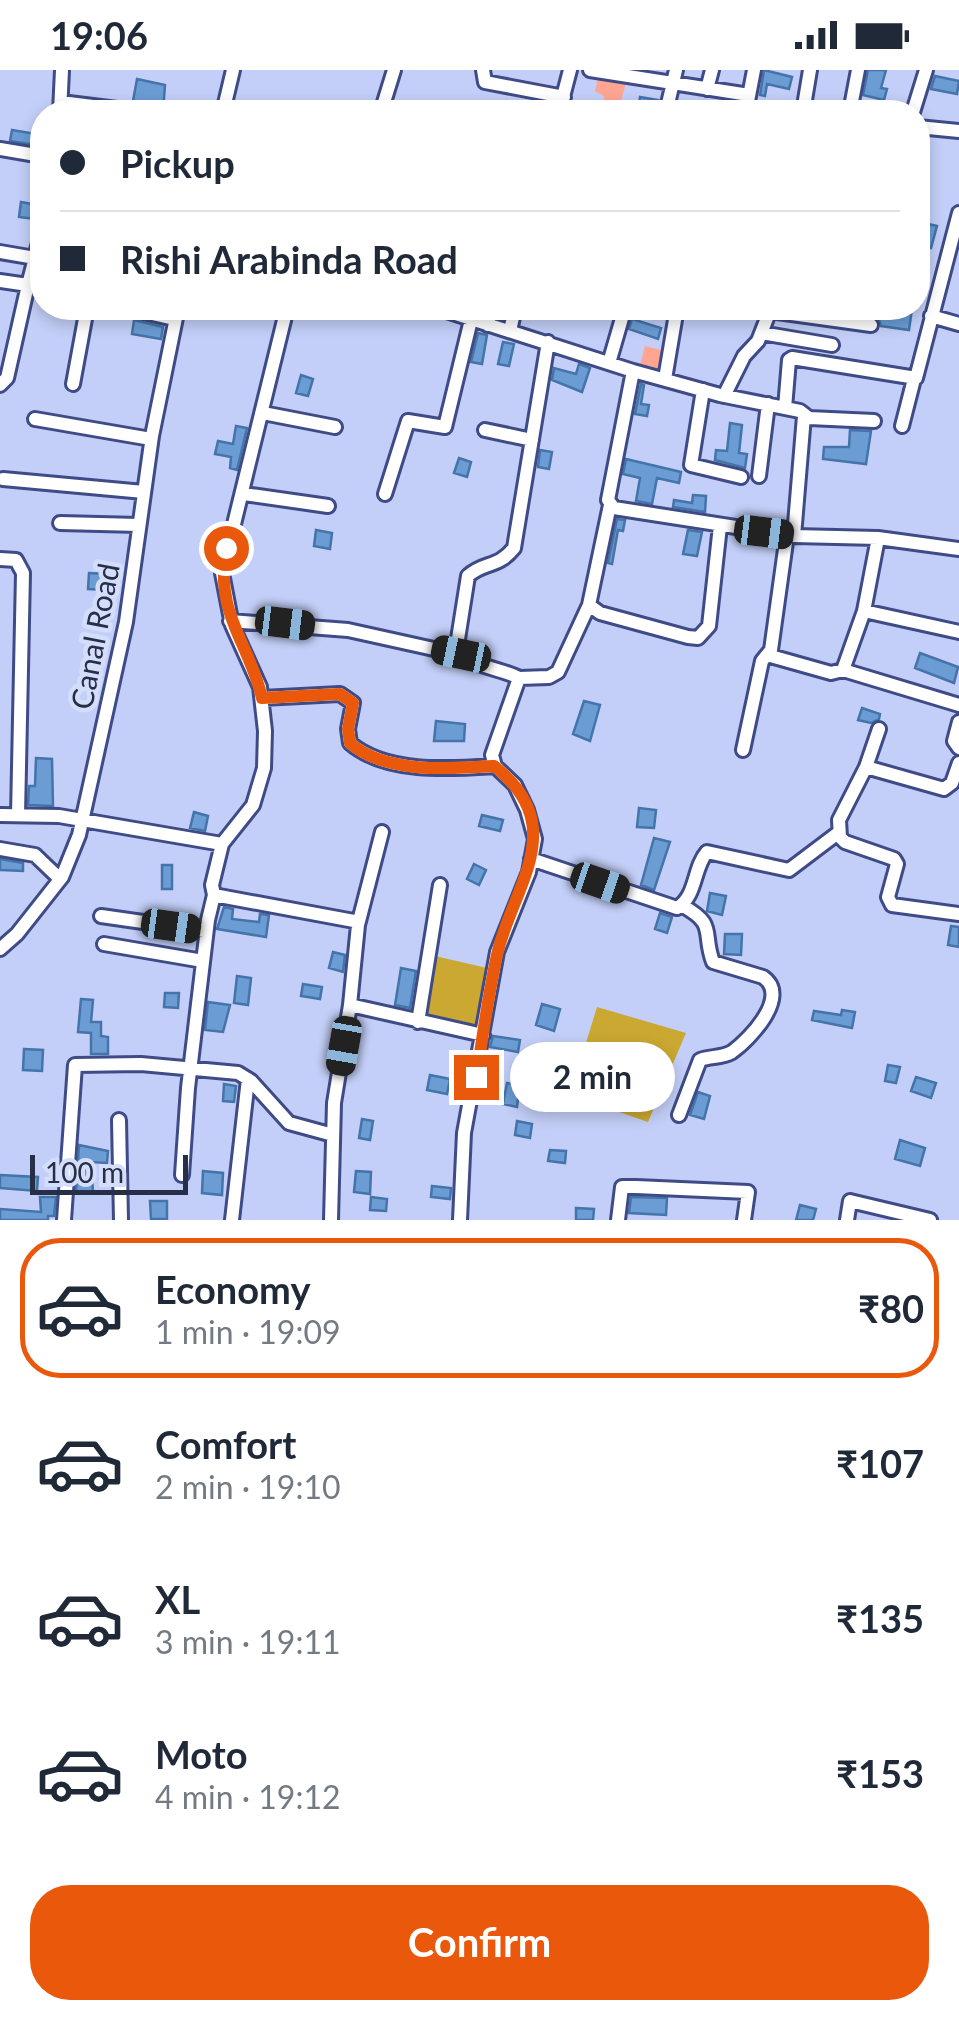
<!DOCTYPE html>
<meta charset="utf-8">
<style>
:root{--surface:#fff;--page:#f2f2f3;--text:#1f2937;--muted:#747a83;--line:#e0e1e3;--accent:#ea580c}
body{margin:0;font-family:Lato,sans-serif;background:var(--page);color:var(--text);height:100vh;display:flex;flex-direction:column;font-size:38px;white-space:nowrap}
*{box-sizing:border-box;margin:0}
p{font-size:32px;color:var(--muted)}
.icon{flex:none;width:55px;height:55px;fill:none;stroke:currentColor;stroke-width:2;stroke-linecap:round;stroke-linejoin:round}
.map{position:relative;height:1150px;overflow:hidden}
.drawer{display:flex;flex-direction:column;background:var(--surface);flex:1}
.drawer>*{flex:none}
.top-card{position:absolute;left:30px;top:30px;width:900px;height:220px;border-radius:40px;box-shadow:0 5px 15px #0003;display:grid;align-content:center;height:220px;padding:0 30px;background:var(--surface)}
.scale{position:absolute;left:30px;bottom:25px;width:158px;box-sizing:border-box;padding-left:10px;border:5px solid #272e48;border-top:0;font-size:28px;line-height:35px;white-space:nowrap;color:#272e48;-webkit-text-stroke:8px #d4ddf9;paint-order:stroke}
.end{position:absolute;width:45px;height:45px;margin:-22px;border:12px solid #ea580c;background:#fff;box-shadow:0 0 0 5px #fff}
.from{border-radius:50%}
.bubble{position:absolute;height:70px;border-radius:35px;background:var(--surface);box-shadow:0 5px 15px #0003;font-size:32px;font-weight:700;line-height:70px;text-align:center}
.car{position:absolute;width:30px;height:60px;margin:-30px -15px;border-radius:12px;box-shadow:0 0 8px 2px #0007;background:linear-gradient(#222 24%,#8ab4d8 0 40%,#222 0 76%,#8ab4d8 0 86%,#222 0)}
.top-card b{display:flex;align-items:center;gap:35px;height:95px;font-size:38px}
.top-card b+b{border-top:2px solid var(--line)}
.top-card i{width:25px;height:25px;background:var(--text)}
ul{padding:18px 0 0;list-style:none}
li{display:flex;align-items:center;gap:30px;height:140px;margin:0 20px 15px;padding:0 10px;border:5px solid transparent;border-radius:40px}
li div{flex:1}
li b{display:block;font-size:38px}
li em{font-style:normal;font-weight:700}
li.selected{border-color:var(--accent)}
li>.icon{width:90px;height:90px;stroke-width:1.5}
.primary-button{display:flex;gap:20px;margin-top:auto;padding:20px 30px}
.primary-button a{flex:1;height:115px;border-radius:40px;background:var(--accent);color:#fff;font-size:40px;font-weight:700;line-height:115px;text-align:center}
.status{display:flex;justify-content:space-between;align-items:center;height:70px;padding:0 50px;background:var(--surface);direction:ltr}
.status svg{height:28px;fill:currentColor}
.map>svg:first-child{display:block}
.green{fill:#ffa592}
.water{fill:#caa831}
.building{fill:#6b9cd4;stroke:#4474a9;stroke-width:2.5}
.lines{fill:none;stroke-linecap:round;stroke-linejoin:round}
.minor-casing{stroke:#3e4b86;stroke-width:18}
.minor{stroke:#fff;stroke-width:12}
.route{stroke:#ea580c;stroke-width:12}
.labels{text-anchor:middle;dominant-baseline:central;stroke-width:9;stroke-linejoin:round;paint-order:stroke}
.street-label{font-size:30px;fill:#272e48;stroke:#d4ddf9}
</style>
<div class="status"><b>19:06</b><svg viewBox="0 0 49 12"><path d="M0 12V9h3v3zM5 12V6h3v6zM10 12V3h3v9zM15 12V0h3v12zM26 1h20v11H26zM47 4h2v5h-2z"/></svg></div>
<div class="map">
<svg width="959" height="1150" viewBox="0 0 959 1150">
<rect width="100%" height="100%" fill="#c3cff8"/>
<!-- green -->
<path class="green" d="M600 0 628 6 619 37 604 35V26L595 21Z
M645 276 665 281 658 301 640 295Z"/>
<!-- water -->
<path class="water" d="M435 886 487 898 478 959 424 948Z
M597 937 686 963 648 1052 570 1025Z"/>
<!-- building -->
<path class="building" d="M764 0 792 7 789 19 767 14 765 26 760 25Z
M868 0H886L881 18 887 19 884 30 863 25Z
M935 6 959 11 957 24 931 19Z
M137 9 165 15 163 42 151 41 146 34 133 31Z
M640 27 658 30 656 42H638Z
M12 60 42 65V76L10 71Z
M21 132 38 135 35 149 19 147Z
M924 153 937 156 931 178 918 175Z
M585 238H615L612 246 585 243Z
M892 238 912 239 909 260 881 256 877 243 891 244Z
M632 249 661 258 658 269 629 259Z
M134 250 163 257 161 269 132 264Z
M478 263 487 265 482 294 471 292Z
M503 272 514 274 509 296 498 294Z
M579 294 590 298 582 322 552 310 554 298 576 304Z
M301 305 313 309 308 326 296 323Z
M641 314 644 315 641 334 649 335 647 346 635 344Z
M730 353 742 355 739 383 747 384 745 398 715 390 716 380 727 381Z
M236 356 247 358 237 400 230 398 231 387 215 384 218 371 233 374Z
M850 360 871 361 866 394 823 389 824 377H849Z
M540 380 552 382 549 399 538 397Z
M459 388 471 392 467 407 454 403Z
M626 389 681 402 679 413 657 408 652 434 636 431 640 408 623 404Z
M693 425 706 426 705 442 673 437 674 430 692 433Z
M617 449 625 450 623 461 618 460 612 494 608 493Z
M316 460 332 463 330 479 314 476Z
M688 460 702 462 697 486 683 484Z
M89 503 106 504V520L88 519Z
M920 583 958 597 954 613 915 598Z
M584 631 600 635 590 671 573 664Z
M862 638 880 644 879 649 871 653 858 650Z
M436 651 465 654 464 671H434Z
M36 688 52 689 53 736 28 735 29 716H35Z
M639 738 656 740 654 758 637 757Z
M194 742 208 746 205 761 190 758Z
M482 745 503 750 500 761 479 756Z
M654 768 670 772 654 820 641 815Z
M0 789 23 793V801L0 800Z
M474 794 486 800 479 815 467 809Z
M162 795H172V819H162Z
M710 823 726 826 722 845 707 841Z
M224 837 233 839 232 849 259 852 260 844 269 845 266 867 217 859Z
M660 843 672 847 667 863 655 859Z
M951 856 959 857V877L948 875Z
M725 864H742L741 885 724 884Z
M333 882 345 885 343 902 329 898Z
M401 898 416 901 410 938 395 935Z
M237 906 251 908 248 935 234 933Z
M303 914 322 917 320 929 301 926Z
M165 923H179L178 938 164 937Z
M81 929 93 930 91 952H101V966L108 967V984H91V963L78 962Z
M208 932 230 935 223 962 205 960Z
M542 934 560 939 554 961 536 955Z
M842 940 855 942 852 958 812 950 814 941 841 945Z
M493 966 520 970 518 982 490 977Z
M24 979 43 980 42 1001 23 1000Z
M888 995 900 997 896 1013 885 1011Z
M430 1005 450 1009 447 1024 427 1020Z
M916 1007 936 1013 931 1028 911 1021Z
M507 1013 520 1015 517 1037 503 1034Z
M224 1014 236 1016 234 1032 223 1031Z
M698 1022 710 1026 704 1049 690 1045Z
M362 1049 373 1051 370 1070 359 1068Z
M517 1051 532 1054 530 1068 515 1065Z
M900 1070 925 1078 920 1096 895 1089Z
M79 1075 108 1081 107 1093 91 1092 93 1122 76 1123Z
M550 1080 566 1081 565 1093 548 1091Z
M203 1101 223 1103 222 1125 202 1123Z
M356 1101 371 1102 370 1124 354 1122Z
M0 1105 38 1107 37 1121 0 1118Z
M432 1116 451 1118 450 1129 431 1127Z
M40 1127H56L54 1146H48V1150H0V1139L41 1142Z
M371 1127 387 1129 386 1141 370 1140Z
M631 1127 667 1128 666 1145 629 1143Z
M150 1131H167V1149H151Z
M800 1135 816 1139 813 1150H796Z
M576 1138 594 1139 593 1150H576Z"/>
<g class="lines">
<!-- minor casing -->
<g class="minor-casing">
<path id="minor" d="M483 0 485 12 564 27
M590 0 749 25
M707 19 712 0
M61 32 141 42
M60 42 62 0
M223 42 233 0
M381 42 394 0
M559 42 570 0
M666 42 676 0
M746 42 754 0
M803 42 810 0
M850 42 858 0
M913 42 926 0
M918 57 959 61
M0 79 42 86
M0 182 35 188
M0 211 28 215 42 161
M126 238 174 249
M437 238 633 301 608 430 614 438 794 466 878 468 959 479
M770 241 871 255
M931 246 959 254
M488 255 491 238
M510 261 515 238
M761 263 832 275
M609 293 625 238
M633 301 720 325 800 341 809 348 874 351
M665 309 677 238
M73 314 87 238
M0 315 7 308 28 215 42 219
M703 320 691 395 741 407
M724 326 744 286 758 271 771 238
M785 338 789 290 792 288 916 308 959 143
M263 343 335 357
M35 349 151 369
M902 356 914 309
M485 360 532 370
M759 406 768 334
M3 409 144 422
M244 424 328 436
M385 424 408 351 445 357 471 250
M610 435 589 535 600 543 688 567 698 568 709 556 720 456
M60 453 139 455
M794 466 804 346
M0 489 16 490 23 503 18 745
M864 541 959 562
M230 551 348 560 461 585
M767 585 831 603 843 600 864 541 878 468
M843 600 959 635
M519 608 549 607 558 602 589 535
M262 628 340 624 353 633 348 659 350 673C386 704 450 699 495 696
M959 652 954 671 959 678
M879 659 866 697 839 750 840 767 845 772 894 789 897 794 888 827 892 835 959 844
M743 680 762 591 771 580 787 465
M866 697 944 719 952 713 959 693
M0 745 59 746 222 774 253 735 264 698 265 661 260 617 232 555 222 503 287 238
M222 774 212 815 214 825 354 851 358 855 350 935 483 965
M0 779 35 785 60 809
M531 789 677 838C697 826 693 798 707 782L789 800 838 763
M101 846 206 861
M358 855 382 762
M104 874 203 891
M0 879 17 864 62 807 79 765 126 552 152 366 178 238
M418 952 440 815
M679 1045 700 990C710 986 722 988 732 982 750 969 791 926 763 907L713 892C702 862 717 855 683 836
M119 1050 121 1150
M182 1105 188 1018 208 850 214 825
M64 1150 75 995 141 994 238 1003 251 1011 289 1053 333 1065
M232 1150 248 1009
M331 1150 334 1033 350 935
M460 1150 464 1063 497 882 529 802 535 769 527 740 515 715 495 696 492 685 519 608C498 596 459 598 458 569L468 506C484 491 497 499 514 478L548 272
M618 1150 622 1117H636L748 1122 744 1150
M847 1150 850 1131 930 1150"/>
</g>
<!-- minor -->
<use href="#minor" class="minor"/>
</g>
<g class="lines">
<!-- route -->
<path class="route" d="M226 478C215 546 248 569 262 628L340 624 353 633 348 659 350 673C385 704 451 699 494 696 572 757 512 817 497 885 488 925 483 967 476 1007"/>
</g>
<g class="labels">
<!-- street labels -->
<g class="street-label">
<text transform="translate(94 566) rotate(-79)">Canal Road</text>
</g>
</g>
</svg>
<div class="scale">100 m</div>
<i class="end from" style="left:226px;top:478px"></i>
<i class="end" style="left:476px;top:1007px"></i>
<div class="bubble" style="left:510px;top:972px;width:165px">2 min</div>
<i class="car" style="left:764px;top:462px;rotate:97deg"></i>
<i class="car" style="left:285px;top:553px;rotate:97deg"></i>
<i class="car" style="left:461px;top:584px;rotate:282deg"></i>
<i class="car" style="left:600px;top:813px;rotate:109deg"></i>
<i class="car" style="left:171px;top:856px;rotate:98deg"></i>
<i class="car" style="left:344px;top:976px;rotate:190deg"></i>
<div class="top-card">
<b><i class="from"></i>Pickup</b>
<b><i></i>Rishi Arabinda Road</b>
</div>
</div>
<section class="drawer">
<ul>
<li class="selected"><svg class="icon" aria-label="car" viewBox="0 0 24 24"><path d="M5 17H2v-5l4-1 3-4h7l3 4 3 1v5h-3M9 17h6M6 11h13"/><circle cx="7" cy="17" r="2"/><circle cx="17" cy="17" r="2"/></svg><div><b>Economy</b><p>1 min · 19:09</p></div><em>₹80</em></li>
<li><svg class="icon" aria-label="car" viewBox="0 0 24 24"><path d="M5 17H2v-5l4-1 3-4h7l3 4 3 1v5h-3M9 17h6M6 11h13"/><circle cx="7" cy="17" r="2"/><circle cx="17" cy="17" r="2"/></svg><div><b>Comfort</b><p>2 min · 19:10</p></div><em>₹107</em></li>
<li><svg class="icon" aria-label="car" viewBox="0 0 24 24"><path d="M5 17H2v-5l4-1 3-4h7l3 4 3 1v5h-3M9 17h6M6 11h13"/><circle cx="7" cy="17" r="2"/><circle cx="17" cy="17" r="2"/></svg><div><b>XL</b><p>3 min · 19:11</p></div><em>₹135</em></li>
<li><svg class="icon" aria-label="car" viewBox="0 0 24 24"><path d="M5 17H2v-5l4-1 3-4h7l3 4 3 1v5h-3M9 17h6M6 11h13"/><circle cx="7" cy="17" r="2"/><circle cx="17" cy="17" r="2"/></svg><div><b>Moto</b><p>4 min · 19:12</p></div><em>₹153</em></li>
</ul>
<div class="primary-button"><a>Confirm</a></div>
</section>
